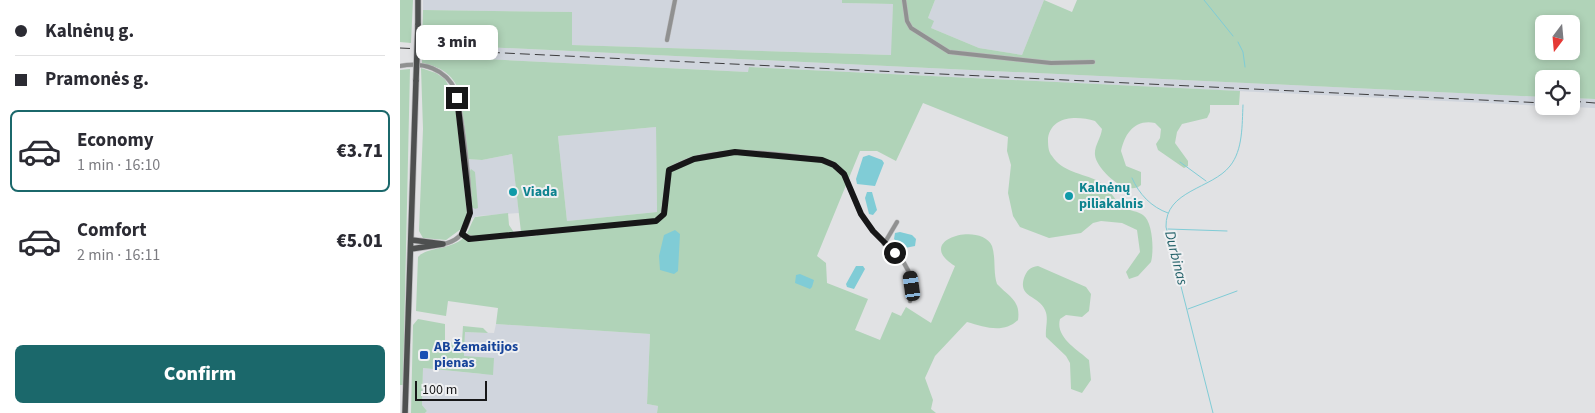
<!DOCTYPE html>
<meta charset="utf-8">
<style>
:root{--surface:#fff;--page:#f7f7f7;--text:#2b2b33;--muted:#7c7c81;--line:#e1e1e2;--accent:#1b686b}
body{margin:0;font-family:"Source Sans 3",sans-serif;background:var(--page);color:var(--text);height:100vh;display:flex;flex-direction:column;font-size:19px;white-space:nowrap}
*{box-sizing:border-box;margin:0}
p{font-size:16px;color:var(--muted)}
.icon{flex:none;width:28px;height:28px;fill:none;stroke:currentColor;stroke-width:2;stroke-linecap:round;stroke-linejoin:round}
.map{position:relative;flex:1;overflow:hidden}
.drawer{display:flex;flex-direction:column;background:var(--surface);width:400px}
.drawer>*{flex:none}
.top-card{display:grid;align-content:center;height:110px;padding:0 15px;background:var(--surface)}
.needle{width:32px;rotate:196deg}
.controls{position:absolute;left:1135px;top:15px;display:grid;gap:10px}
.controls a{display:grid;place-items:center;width:45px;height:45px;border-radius:8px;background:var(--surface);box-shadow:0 2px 8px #0003;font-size:25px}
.scale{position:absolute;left:15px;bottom:12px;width:72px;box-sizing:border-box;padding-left:5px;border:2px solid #171718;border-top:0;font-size:14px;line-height:18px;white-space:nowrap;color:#171718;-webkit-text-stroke:4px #eff0f2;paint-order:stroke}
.end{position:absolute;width:22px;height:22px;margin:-11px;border:6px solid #171718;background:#fff;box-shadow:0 0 0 2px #fff}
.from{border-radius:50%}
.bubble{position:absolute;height:35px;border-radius:8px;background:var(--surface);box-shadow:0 2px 8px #0003;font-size:16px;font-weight:800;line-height:35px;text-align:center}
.car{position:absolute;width:15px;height:30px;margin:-15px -8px;border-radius:6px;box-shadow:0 0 4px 1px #0007;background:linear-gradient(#222 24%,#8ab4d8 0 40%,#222 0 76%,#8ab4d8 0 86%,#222 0)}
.top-card b{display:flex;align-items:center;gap:18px;height:48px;font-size:19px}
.top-card b+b{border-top:1px solid var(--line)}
.top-card i{width:12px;height:12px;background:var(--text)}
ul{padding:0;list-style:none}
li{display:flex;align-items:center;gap:15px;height:82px;margin:0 10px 8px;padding:0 5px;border:2px solid transparent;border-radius:8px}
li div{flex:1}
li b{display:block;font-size:19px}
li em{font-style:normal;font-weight:800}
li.current{border-color:var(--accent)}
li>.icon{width:45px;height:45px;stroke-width:1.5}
.primary-button{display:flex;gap:10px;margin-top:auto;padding:10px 15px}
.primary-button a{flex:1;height:58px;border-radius:8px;background:var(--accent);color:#fff;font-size:20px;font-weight:800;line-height:58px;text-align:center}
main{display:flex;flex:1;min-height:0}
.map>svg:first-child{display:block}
.built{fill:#d0d5dd}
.green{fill:#b0d3b8;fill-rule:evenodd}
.water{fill:#80ccd6}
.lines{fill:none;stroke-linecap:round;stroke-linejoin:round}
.stream{stroke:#80ccd6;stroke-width:1}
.street-casing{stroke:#bdbdbf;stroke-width:5}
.primary-casing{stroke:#bdbdbf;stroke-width:7}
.street{stroke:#909191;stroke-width:4}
.primary{stroke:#4e5050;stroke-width:5.5}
.rail{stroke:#3d3d3f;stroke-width:1;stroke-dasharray:10 5;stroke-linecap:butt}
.primary-bridge-casing{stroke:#bdbdbf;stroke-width:7;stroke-linecap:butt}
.primary-bridge{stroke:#4e5050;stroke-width:5.5}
.route{stroke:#171718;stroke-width:6}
.culture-dot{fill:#0f9aa8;stroke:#eff0f2;stroke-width:2}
.transit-dot{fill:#1a4fb4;stroke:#eff0f2;stroke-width:2}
.labels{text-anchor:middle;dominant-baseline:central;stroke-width:4;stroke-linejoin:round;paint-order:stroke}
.culture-label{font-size:14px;font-weight:bold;fill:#0d838f;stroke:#eff0f2;text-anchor:start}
.transit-label{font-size:14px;font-weight:bold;fill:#164399;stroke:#eff0f2;text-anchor:start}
.water-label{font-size:15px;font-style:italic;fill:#236169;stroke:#eff0f2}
</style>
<main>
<section class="drawer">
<div class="top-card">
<b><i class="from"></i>Kalnėnų g.</b>
<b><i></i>Pramonės g.</b>
</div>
<ul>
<li class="current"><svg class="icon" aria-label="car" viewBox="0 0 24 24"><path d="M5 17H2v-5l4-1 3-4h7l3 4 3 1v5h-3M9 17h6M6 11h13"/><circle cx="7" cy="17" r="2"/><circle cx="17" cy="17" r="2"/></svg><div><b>Economy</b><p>1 min · 16:10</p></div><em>€3.71</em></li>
<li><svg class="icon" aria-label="car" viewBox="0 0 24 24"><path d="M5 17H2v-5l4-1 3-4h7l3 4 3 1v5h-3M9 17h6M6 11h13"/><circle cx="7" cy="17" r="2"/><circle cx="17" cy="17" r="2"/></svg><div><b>Comfort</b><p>2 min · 16:11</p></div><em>€5.01</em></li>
</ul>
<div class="primary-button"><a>Confirm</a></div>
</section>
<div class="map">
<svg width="1195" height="413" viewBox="0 0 1195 413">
<rect width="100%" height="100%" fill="#e1e2e4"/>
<!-- built -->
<path class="built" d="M23 0H442V3L493 4 492 55 171 45 172 12 23 10Z
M535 0H644L622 55 579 48 531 28 528 18Z
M22 44 1144 97V106L349 67V72L22 56Z
M1171 98 1195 99V108L1151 106H1171Z
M256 127 257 212 167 221 158 136Z
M112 154 119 213 77 216 72 219 67 159 82 160Z
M96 324 250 334 247 404 258 406 257 413H25L27 411 22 405 23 368 82 374 64 357 65 332 94 333Z"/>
<!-- green -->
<path class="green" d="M0 0H13L11 43 0 42Z
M442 0H535L528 18 534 21 531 28 579 48 622 55 644 0 672 12 677 0H1195V99L1171 98V79H1144V97L22 44 23 10 172 12V45L491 55 493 4 442 3ZM1144 24H1171V51H1144Z
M22 56 348 72 349 67 840 91 839 105H810V112L807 118 782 124 777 132 775 143 788 161V166L784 168 758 150 756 144 760 138 761 129 755 123C735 119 725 133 721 151L726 166 741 172V185C727 198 696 169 695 155 694 146 701 138 702 129L695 121C678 116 652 115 648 138 648 144 648 152 652 156 662 172 682 173 698 181 710 188 714 201 725 208 730 211 738 211 743 215 753 222 754 251 751 262L738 276 729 279 726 272 740 252 737 230 722 223 701 221 693 223 681 233 649 238 620 227 613 216 608 193 611 165 607 151 608 137 523 103 496 161 477 151H460L417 256 426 263 427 283 468 299 455 330 480 340 492 312 501 316 506 307 531 323 555 266C512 240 581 221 592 246 596 258 593 272 597 284 608 296 621 300 618 320 603 334 585 327 567 322L535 356 525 378 533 400 531 409 536 413H257L258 406 247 404 250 334 96 324 98 308 48 301 46 316 16 311 18 257C25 248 49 249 61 240 69 234 70 224 75 217L108 213 109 225 117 237 137 236 136 231 121 232 112 154 82 160 67 159 59 91C52 73 40 67 22 63ZM256 127 257 212 167 221 158 136Z
M21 68 36 73 45 79 54 97 67 214 61 229 46 240 23 238 19 231 23 129Z
M10 69 3 385H0V70Z
M71 169 75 172 78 208 75 209 72 207 69 173Z
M638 266 686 287 691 294 689 311 682 317 666 315 660 319C655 337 677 349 689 360L691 380 682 393 671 389 670 363 666 356 646 337C645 328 649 318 645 310 638 295 618 298 624 278 627 270 630 267 638 266Z
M18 319 45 324V343L62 342 63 326 83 328 88 333 65 332 64 356 94 358 93 375 23 368 22 405 27 411 25 413H11L13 325Z"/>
<!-- water -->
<path class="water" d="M469 155 482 160 484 163 475 186 457 184 456 179 463 157Z
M467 192H472L477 210 473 215 469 214 465 198Z
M275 230 280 234 278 271 274 274 260 270 259 256 264 235Z
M500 232 512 235 516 239 515 246 505 248 494 239 495 233Z
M456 266H463L465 269 454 289 447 287 446 284Z
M400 274 414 280 412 287 410 289 395 283 396 275Z"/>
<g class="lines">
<!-- stream -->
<path class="stream" d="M804 0 833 36
M838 42 843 52 845 67
M780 162 806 181
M732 178C739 194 751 207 768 213
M768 229 827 231
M788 309 837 291
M813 413 766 227C765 190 812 189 830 166 843 150 842 125 843 105"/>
<!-- street casing -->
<g class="street-casing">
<path id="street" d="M504 0 507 21 511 28 549 52 651 63 693 62
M267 40 275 0
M0 66C23 62 45 68 56 91 61 112 74 205 68 222 64 234 55 242 43 244
M62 234 74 239 256 221 263 214 269 170C310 143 376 153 422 160L434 165 444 175 461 214 473 231 504 263 510 274V301
M484 244 497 222"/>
</g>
<!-- primary casing -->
<g class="primary-casing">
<path id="primary" d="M18 25V0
M12 240 43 244
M11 249 43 244
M5 413 16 80"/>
</g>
<!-- street -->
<use href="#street" class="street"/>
<!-- primary -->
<use href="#primary" class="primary"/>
<!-- rail -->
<path class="rail" d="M0 48 1144 103
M1171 101 1195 103"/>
<!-- primary-bridge casing -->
<g class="primary-bridge-casing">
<path id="primary-bridge" d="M16 80 18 25"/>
</g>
<!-- primary-bridge -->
<use href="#primary-bridge" class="primary-bridge"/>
</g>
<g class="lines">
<!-- route -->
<path class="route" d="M57 98 70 213 62 234 69 239 256 221 264 214 269 170 294 159 335 152 422 160 434 165 444 174 461 214 473 231 495 253"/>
</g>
<!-- markers -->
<g class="culture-dot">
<circle cx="113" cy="192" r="5"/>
<circle cx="669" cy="196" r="5"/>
</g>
<rect class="transit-dot" x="19" y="350" width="10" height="10" rx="2.5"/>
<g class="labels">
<!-- culture labels -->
<g class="culture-label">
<text x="679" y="188">Kalnėnų<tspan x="679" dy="16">piliakalnis</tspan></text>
<text x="123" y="192">Viada</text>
</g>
<!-- transit labels -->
<g class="transit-label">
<text x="34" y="347">AB Žemaitijos<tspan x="34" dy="16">pienas</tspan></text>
</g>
<!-- water labels -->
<g class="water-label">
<text transform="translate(776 258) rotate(76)">Durbinas</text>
</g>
</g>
</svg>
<div class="controls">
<a><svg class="needle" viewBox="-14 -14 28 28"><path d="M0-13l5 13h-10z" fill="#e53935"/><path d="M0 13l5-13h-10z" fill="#7c7c81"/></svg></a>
<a><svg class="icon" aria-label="locate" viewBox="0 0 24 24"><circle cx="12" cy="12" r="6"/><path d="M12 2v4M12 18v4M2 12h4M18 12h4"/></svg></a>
</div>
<div class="scale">100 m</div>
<i class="end from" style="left:495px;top:253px"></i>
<i class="end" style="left:57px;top:98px"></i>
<div class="bubble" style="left:16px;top:25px;width:82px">3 min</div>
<i class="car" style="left:512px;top:286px;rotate:352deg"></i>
</div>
</main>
